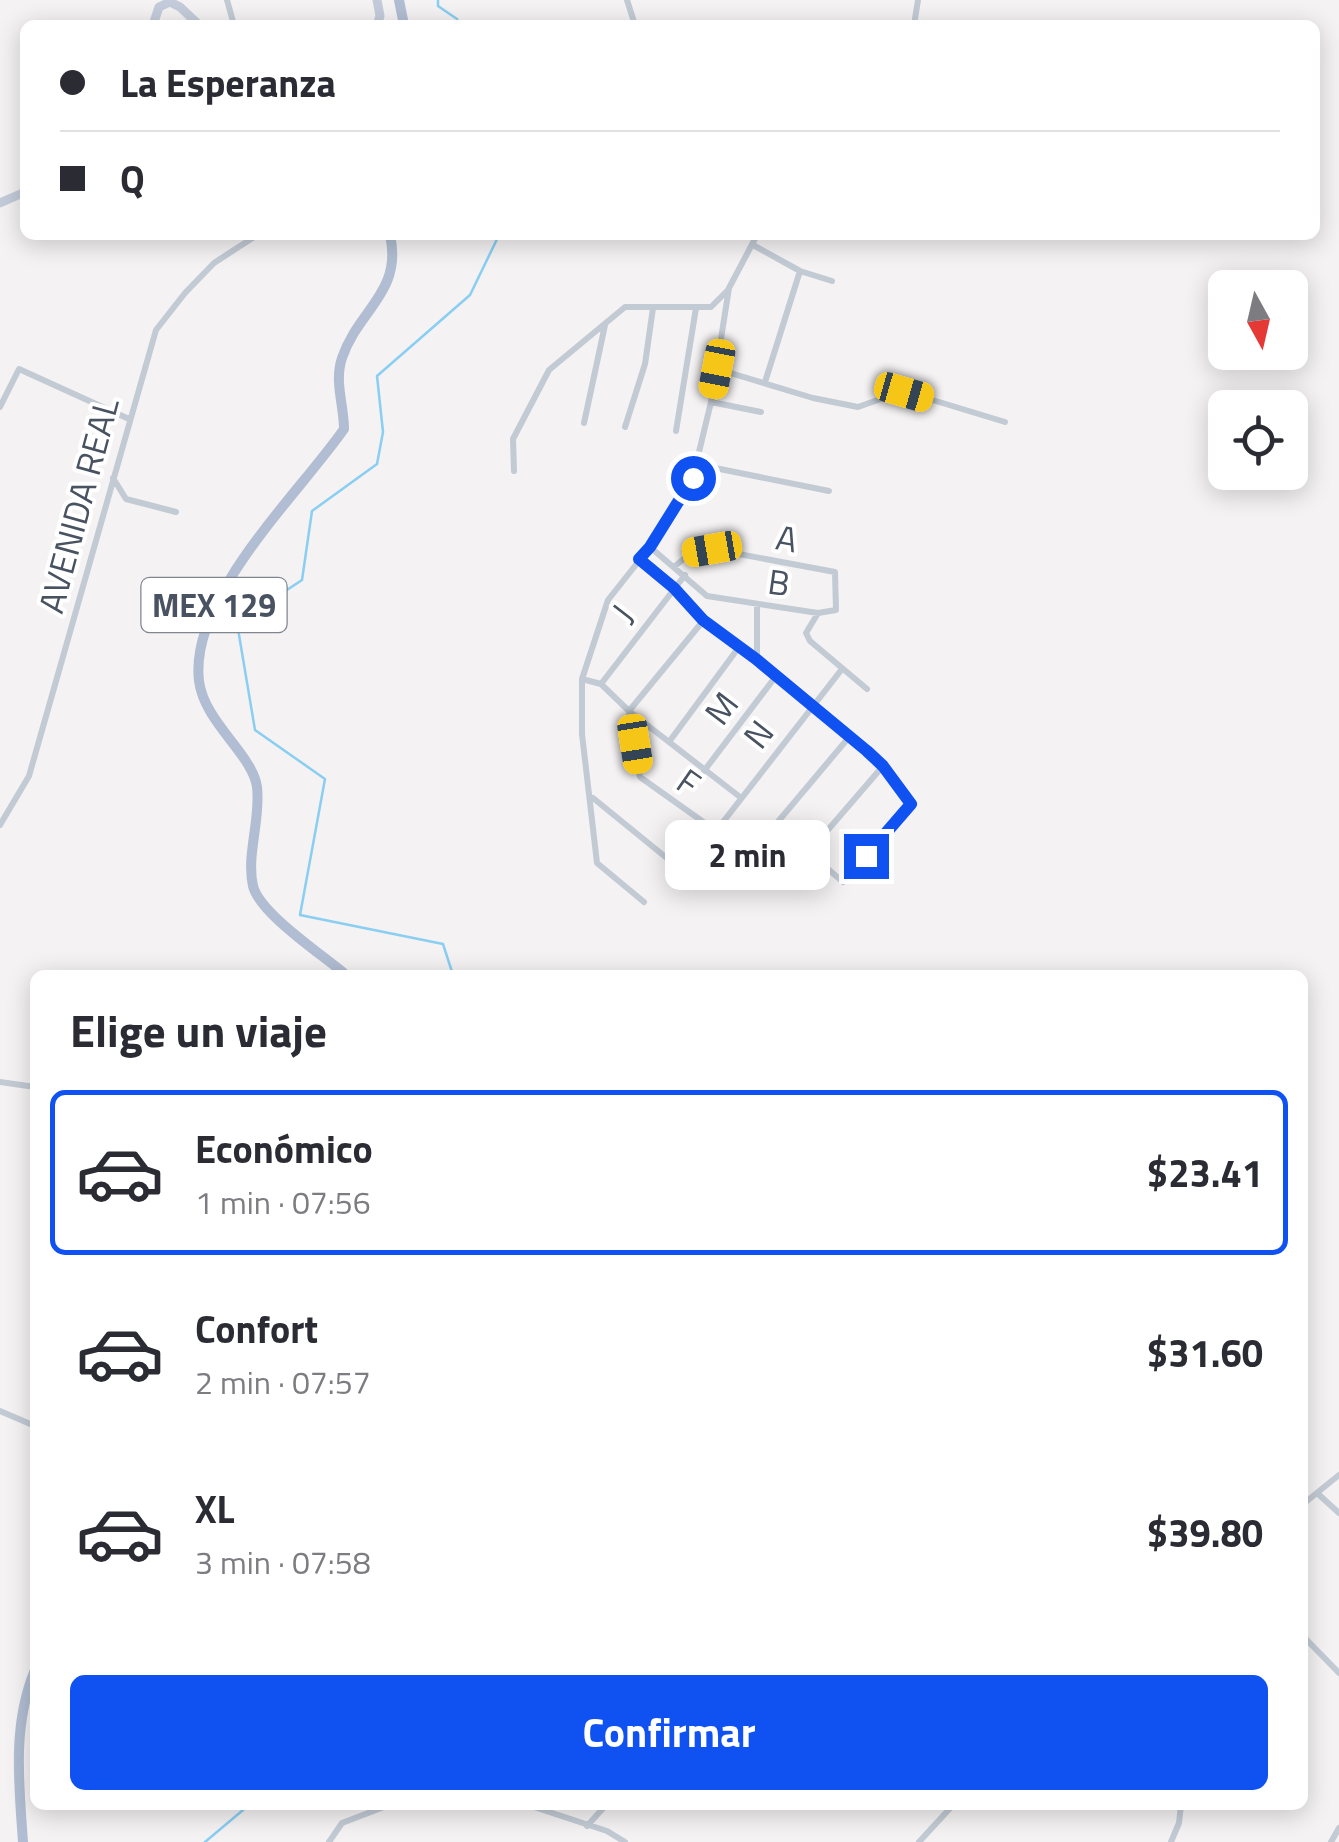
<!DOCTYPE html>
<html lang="es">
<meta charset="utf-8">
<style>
:root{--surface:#fff;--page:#f2f2f3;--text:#2b2b33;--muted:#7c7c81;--line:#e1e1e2;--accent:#0f52f1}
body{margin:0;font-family:"Titillium Web",sans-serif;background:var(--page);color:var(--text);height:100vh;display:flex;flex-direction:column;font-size:38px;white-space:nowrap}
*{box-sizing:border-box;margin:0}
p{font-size:32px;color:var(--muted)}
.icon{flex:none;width:55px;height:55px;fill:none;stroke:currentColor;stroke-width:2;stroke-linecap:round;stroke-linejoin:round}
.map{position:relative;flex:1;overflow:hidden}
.details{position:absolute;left:30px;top:970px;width:1278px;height:840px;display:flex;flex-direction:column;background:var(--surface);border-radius:15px;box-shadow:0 5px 25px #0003}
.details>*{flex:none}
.top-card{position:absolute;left:20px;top:20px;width:1300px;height:220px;border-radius:15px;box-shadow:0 5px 25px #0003;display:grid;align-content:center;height:220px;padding:0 40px;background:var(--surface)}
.needle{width:65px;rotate:172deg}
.buttons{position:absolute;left:1208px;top:270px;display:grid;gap:20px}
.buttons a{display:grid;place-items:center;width:100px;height:100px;border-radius:15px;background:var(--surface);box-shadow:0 5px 25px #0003;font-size:50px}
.end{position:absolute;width:45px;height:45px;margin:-22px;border:12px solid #0f52f1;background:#fff;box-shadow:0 0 0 5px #fff}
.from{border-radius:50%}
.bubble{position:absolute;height:70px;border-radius:15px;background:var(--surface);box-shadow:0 5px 25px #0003;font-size:32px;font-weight:700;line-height:70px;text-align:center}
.car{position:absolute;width:30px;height:60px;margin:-30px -15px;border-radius:12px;box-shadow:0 0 8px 2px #0007;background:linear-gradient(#f5c518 24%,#345 0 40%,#f5c518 0 76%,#345 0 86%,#f5c518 0)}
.top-card b{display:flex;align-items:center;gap:35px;height:95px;font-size:38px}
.top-card b+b{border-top:2px solid var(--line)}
.top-card i{width:25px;height:25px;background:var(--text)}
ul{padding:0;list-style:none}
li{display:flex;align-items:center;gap:30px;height:165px;margin:0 20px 15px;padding:0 20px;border:5px solid transparent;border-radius:15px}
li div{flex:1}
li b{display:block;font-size:38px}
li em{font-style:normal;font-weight:700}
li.selected{border-color:var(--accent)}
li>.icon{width:90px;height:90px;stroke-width:1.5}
h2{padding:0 40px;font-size:45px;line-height:120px}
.cta{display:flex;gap:20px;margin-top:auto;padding:20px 40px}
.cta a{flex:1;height:115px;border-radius:15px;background:var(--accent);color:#fff;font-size:40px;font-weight:700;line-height:115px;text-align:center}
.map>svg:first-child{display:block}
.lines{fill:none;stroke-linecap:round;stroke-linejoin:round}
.stream{stroke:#8acef2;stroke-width:2.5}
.street{stroke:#c2cad4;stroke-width:6}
.secondary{stroke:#c4ccdb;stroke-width:9}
.primary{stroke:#b1bdd2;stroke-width:10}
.route{stroke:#0f52f1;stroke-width:12}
.labels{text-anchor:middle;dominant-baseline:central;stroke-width:8;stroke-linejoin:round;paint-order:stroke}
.shield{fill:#fff;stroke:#7f8690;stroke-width:2.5}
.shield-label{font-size:32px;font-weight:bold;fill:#485261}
.street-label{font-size:35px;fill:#485261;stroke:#fff}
</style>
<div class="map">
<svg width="1339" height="1842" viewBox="0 0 1339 1842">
<rect width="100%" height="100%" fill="#f4f2f2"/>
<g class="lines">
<!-- stream -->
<path class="stream" d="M438 0V6L457 19 459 25
M453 975 443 944 300 915 325 779 255 730 237 623 302 580 312 511 377 464 383 432 377 376 470 295 499 235
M205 1842 249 1805"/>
<!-- street -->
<path class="street" d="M227 0 234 25
M627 0 635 25
M914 25 918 0
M753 245 800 271 832 281
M717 369 813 398 858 407 903 391 1005 422
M765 382 800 271
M711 402 761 412
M0 407 19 369 129 419
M584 423 605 325
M625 427 645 364 653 308
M676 431 696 308
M695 464 829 491
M514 471 513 439 549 370 625 307H711L728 290
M113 478 126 499 176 512
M650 547 707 596 818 613 836 610 835 572 712 549 691 553 675 566
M639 559 674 587 703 621 850 736 883 766 911 803 843 882 776 824 850 736
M818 613 806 633 810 641 867 689
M703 621 629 711 640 777 716 831 842 669
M757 658V605
M582 679 601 684 629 711 740 797
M601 684 685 575
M669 742 739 647
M704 771 776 676
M593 798 679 868
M0 825 29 776 156 330 185 293 214 263 257 235
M808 853 883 766
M644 902 597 863 582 734V679L608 600 650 547 693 477 711 402 729 288 757 235
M0 1082 35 1087
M0 1411 35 1426
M1317 1493 1339 1513
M1302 1505 1339 1475
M1302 1635 1339 1673
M528 1805 607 1831 625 1842
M587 1826 606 1805
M329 1842 342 1823 389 1805
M919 1842 953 1805
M1171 1842 1179 1823 1181 1805
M1331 1842 1339 1828"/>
<!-- secondary -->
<path class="secondary" d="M153 25 159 7 170 2 180 7 199 25
M377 25 380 16 377 0
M0 203 25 192"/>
<!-- primary -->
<path class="primary" d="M399 0 404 25
M346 975C323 955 260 914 253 886 246 855 261 819 257 787 253 755 204 722 199 681 189 597 298 495 344 429 344 405 334 382 342 358 358 310 403 292 390 235
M23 1842C19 1784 12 1725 35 1670"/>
</g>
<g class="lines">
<!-- route -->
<path class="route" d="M693 478 650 547 639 559 674 588 703 620 756 659 867 751 883 766 911 804 866 856"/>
</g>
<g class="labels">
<!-- shield labels -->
<rect class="shield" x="141.5" y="578" width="145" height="54" rx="8"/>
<g class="shield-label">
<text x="214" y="605">MEX 129</text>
</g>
<!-- street labels -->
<g class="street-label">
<text transform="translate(78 505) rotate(-75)">AVENIDA REAL</text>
<text transform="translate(787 538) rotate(11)">A</text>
<text transform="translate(779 582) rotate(8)">B</text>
<text transform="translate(622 613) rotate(-52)">J</text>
<text transform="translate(721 708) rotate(-53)">M</text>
<text transform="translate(758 734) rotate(-52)">N</text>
<text transform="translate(689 782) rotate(35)">F</text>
</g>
</g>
</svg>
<div class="buttons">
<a><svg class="needle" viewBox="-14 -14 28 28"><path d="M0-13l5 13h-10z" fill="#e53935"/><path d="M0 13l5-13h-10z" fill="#7c7c81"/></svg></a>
<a><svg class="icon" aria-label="locate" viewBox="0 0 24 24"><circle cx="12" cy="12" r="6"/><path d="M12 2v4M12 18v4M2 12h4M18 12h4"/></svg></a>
</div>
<i class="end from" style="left:693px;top:478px"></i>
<i class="end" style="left:866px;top:856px"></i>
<div class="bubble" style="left:665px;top:820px;width:165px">2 min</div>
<i class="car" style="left:717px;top:369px;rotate:191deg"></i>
<i class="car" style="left:904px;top:392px;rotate:106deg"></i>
<i class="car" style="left:712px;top:549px;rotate:260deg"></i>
<i class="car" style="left:635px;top:744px;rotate:171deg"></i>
<div class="top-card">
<b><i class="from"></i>La Esperanza</b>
<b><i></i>Q</b>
</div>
<section class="details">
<h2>Elige un viaje</h2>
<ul>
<li class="selected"><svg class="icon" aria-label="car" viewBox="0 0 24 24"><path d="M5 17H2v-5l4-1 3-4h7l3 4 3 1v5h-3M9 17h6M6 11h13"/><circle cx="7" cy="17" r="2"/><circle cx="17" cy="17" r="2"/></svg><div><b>Económico</b><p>1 min · 07:56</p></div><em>$23.41</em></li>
<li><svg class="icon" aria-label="car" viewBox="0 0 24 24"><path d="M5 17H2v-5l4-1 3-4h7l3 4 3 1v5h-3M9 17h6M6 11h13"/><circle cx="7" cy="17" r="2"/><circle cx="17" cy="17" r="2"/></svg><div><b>Confort</b><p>2 min · 07:57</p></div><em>$31.60</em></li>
<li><svg class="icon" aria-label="car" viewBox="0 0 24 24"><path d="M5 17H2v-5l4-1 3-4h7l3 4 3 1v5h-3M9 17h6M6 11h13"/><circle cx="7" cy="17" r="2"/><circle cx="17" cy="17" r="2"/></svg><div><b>XL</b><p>3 min · 07:58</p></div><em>$39.80</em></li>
</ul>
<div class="cta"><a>Confirmar</a></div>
</section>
</div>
